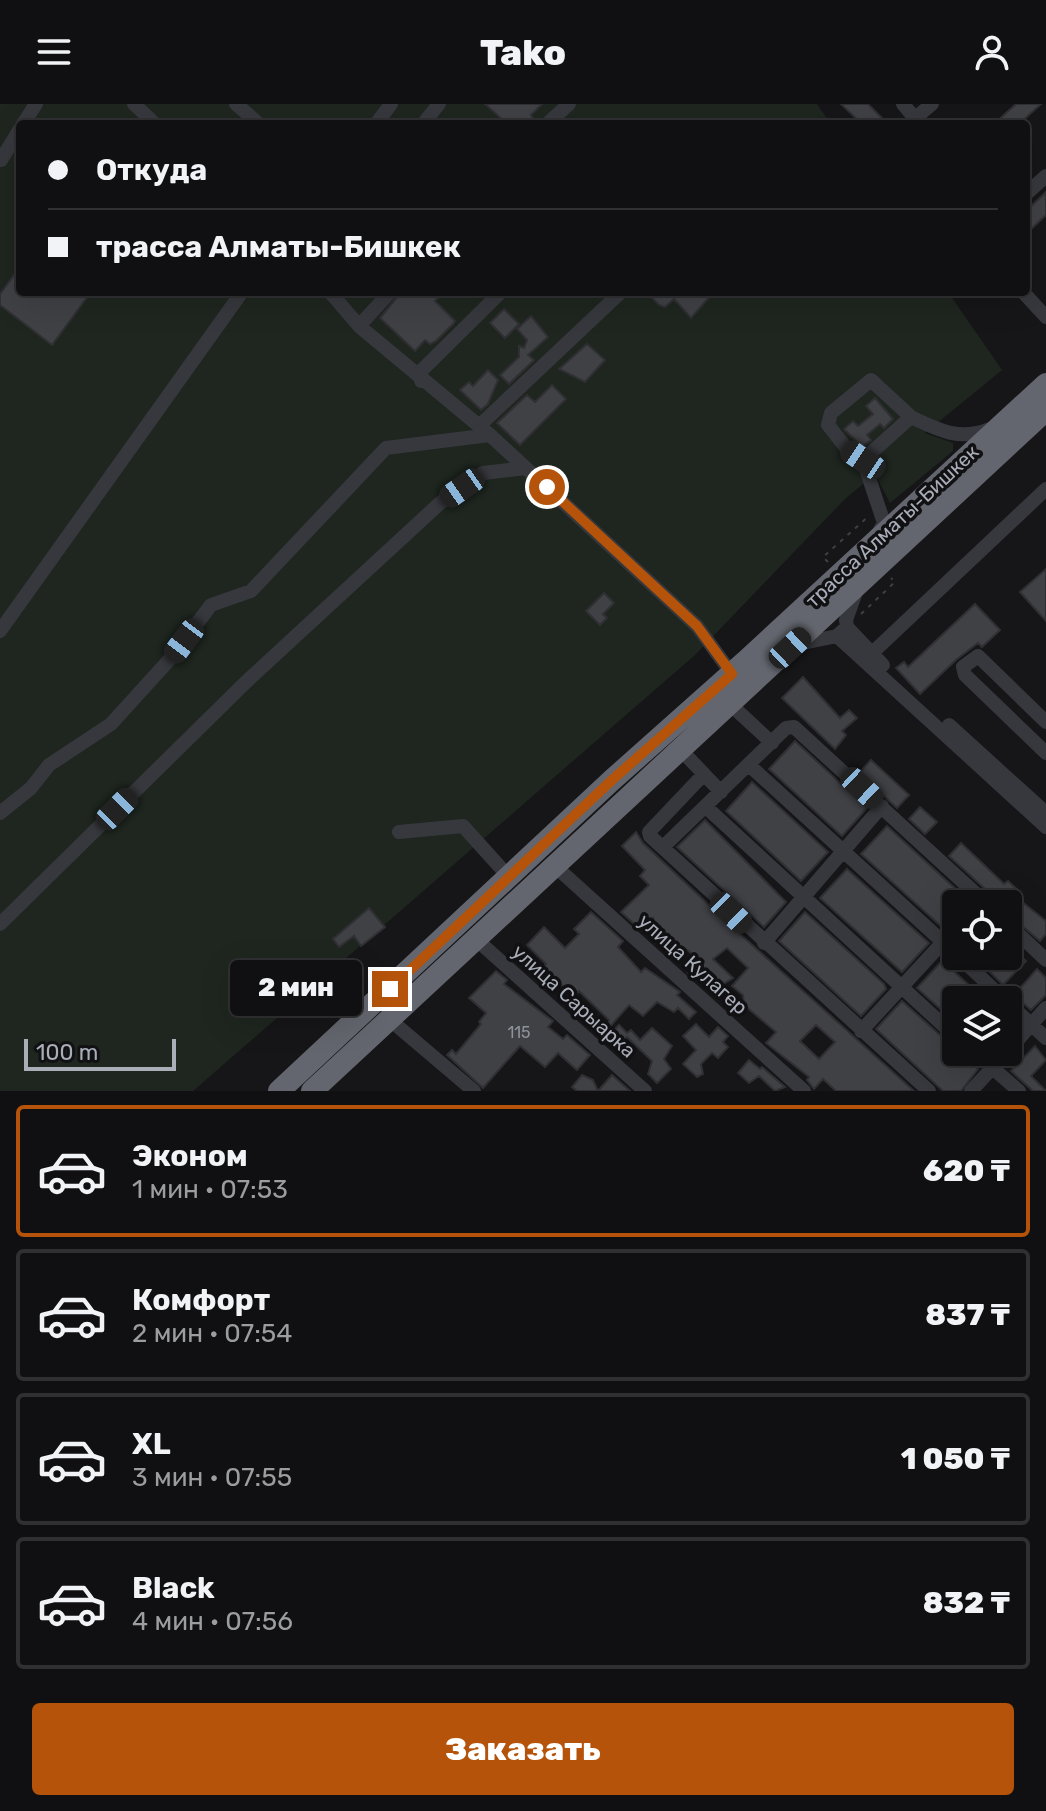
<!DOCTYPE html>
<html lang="ru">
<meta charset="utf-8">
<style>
:root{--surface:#101012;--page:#19191b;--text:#f1f3f6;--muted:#9c9d9f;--line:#303032;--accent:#b45309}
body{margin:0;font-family:Rubik,sans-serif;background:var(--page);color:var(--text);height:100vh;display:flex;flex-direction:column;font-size:30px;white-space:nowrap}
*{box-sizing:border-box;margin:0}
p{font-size:26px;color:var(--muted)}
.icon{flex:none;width:44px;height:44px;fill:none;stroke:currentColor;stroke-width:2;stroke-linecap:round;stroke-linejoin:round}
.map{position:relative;height:987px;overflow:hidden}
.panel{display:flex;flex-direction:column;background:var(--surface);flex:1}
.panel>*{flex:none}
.hud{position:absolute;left:16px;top:16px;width:1014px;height:176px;border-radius:8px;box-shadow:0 8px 32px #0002,0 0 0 2px var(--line);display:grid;align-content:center;height:176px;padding:0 32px;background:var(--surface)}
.buttons{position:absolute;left:942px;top:786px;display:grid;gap:16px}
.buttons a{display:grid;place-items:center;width:80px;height:80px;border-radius:8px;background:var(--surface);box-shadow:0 8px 32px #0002,0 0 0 2px var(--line);font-size:40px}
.scale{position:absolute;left:24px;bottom:20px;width:152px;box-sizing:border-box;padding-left:8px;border:4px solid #a8adb8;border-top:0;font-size:22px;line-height:28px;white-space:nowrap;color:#a8adb8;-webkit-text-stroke:6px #111113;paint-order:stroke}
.end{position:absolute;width:36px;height:36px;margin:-18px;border:10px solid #b45309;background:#fff;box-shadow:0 0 0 4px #fff}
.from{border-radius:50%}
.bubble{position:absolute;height:56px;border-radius:8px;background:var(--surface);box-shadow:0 8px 32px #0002,0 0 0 2px var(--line);font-size:26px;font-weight:800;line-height:56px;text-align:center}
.car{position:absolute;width:24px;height:48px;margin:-24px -12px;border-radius:10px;box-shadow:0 0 6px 2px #0007;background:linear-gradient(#222 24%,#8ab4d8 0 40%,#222 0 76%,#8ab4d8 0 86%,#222 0)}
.hud b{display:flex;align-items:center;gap:28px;height:76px;font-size:30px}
.hud b+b{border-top:2px solid var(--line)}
.hud i{width:20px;height:20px;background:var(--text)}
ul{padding:14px 0 0;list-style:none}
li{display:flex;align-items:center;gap:24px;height:132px;margin:0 16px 12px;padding:0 16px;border:4px solid var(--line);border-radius:8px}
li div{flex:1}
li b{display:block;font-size:30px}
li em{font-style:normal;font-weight:800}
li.active{border-color:var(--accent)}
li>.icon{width:72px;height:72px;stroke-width:1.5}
.primary-button{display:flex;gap:16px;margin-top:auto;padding:16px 32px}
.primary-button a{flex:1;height:92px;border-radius:8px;background:var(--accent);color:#fff;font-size:32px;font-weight:800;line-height:92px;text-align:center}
header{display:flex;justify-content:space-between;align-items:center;height:104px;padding:0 32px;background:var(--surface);font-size:36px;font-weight:800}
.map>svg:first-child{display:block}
.green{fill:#1e261f}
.building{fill:#404145;stroke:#303034;stroke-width:2;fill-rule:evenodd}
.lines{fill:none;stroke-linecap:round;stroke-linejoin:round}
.path{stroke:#3d3f44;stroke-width:2;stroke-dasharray:4 6;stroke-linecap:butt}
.minor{stroke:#37383d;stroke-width:14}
.highway{stroke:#63666e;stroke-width:22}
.route{stroke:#b45309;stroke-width:10}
.labels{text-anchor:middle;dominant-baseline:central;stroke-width:7;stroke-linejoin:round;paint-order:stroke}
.number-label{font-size:16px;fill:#8e929b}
.street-label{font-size:20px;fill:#a8adb8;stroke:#111113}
</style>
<header><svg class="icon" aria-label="menu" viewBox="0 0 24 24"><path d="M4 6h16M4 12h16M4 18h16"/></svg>Tako<svg class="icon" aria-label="person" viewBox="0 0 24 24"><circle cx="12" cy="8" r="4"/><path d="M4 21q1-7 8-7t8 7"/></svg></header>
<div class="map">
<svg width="1046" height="987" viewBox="0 0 1046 987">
<rect width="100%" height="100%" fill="#161618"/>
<!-- green -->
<path class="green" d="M0 0H817L831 20H20V188H948L1002 266 925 329 953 339V347L890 399 875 370 845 395 695 551 193 987H0Z"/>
<!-- building -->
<path class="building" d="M485 0H542L531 11 537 20H507Z
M841 0H868L883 15 878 20H862Z
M1016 0H1041L1019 20H994Z
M1046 88V111L1026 130V107Z
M20 163V188H91L52 241 0 201V190Z
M401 188H444L435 197 455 217 453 220 436 237 430 240 425 236 415 247 380 214Z
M655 188H714L691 214 674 195 665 203 659 201 650 192Z
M504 205 519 220 505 234 490 219Z
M531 212 548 233 528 251 534 256 509 280 500 271 519 253V242L524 244 527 236 517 225Z
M587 240 605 256 585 278 559 265Z
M488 266 498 276 488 300 481 306 460 286 469 278 473 282Z
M552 281 566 295 520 341 497 319 527 291 535 298Z
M875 294 893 315 884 324 880 320 867 331 871 336 862 343 844 325 853 317 858 322 873 310 866 302Z
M1046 465V517L1020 488Z
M604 489 614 499 603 510 607 514 600 521 586 507Z
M975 500 1000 526 982 543 978 539 957 555 920 590 896 564 904 558 908 563Z
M803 573 840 614 849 606 857 614 842 627 846 631 835 645 782 594Z
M795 637 867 704 842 732 769 665Z
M871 656 909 691 897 704 859 669Z
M752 678 828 748 801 777 726 707Z
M920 703 937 718 925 730 909 715Z
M705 716 786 798 764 823 677 743Z
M887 722 972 800H956V813L943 824 861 750Z
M636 728 643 739 740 830 914 987H836L823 975 814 985 807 976 809 973 766 939 776 928 744 901 743 891 732 882 748 864 727 844 713 855 733 874 718 883 701 868 694 874 688 869 697 860 690 848 660 830 653 814 641 826 621 808 649 781 640 772 645 766 622 742ZM816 921 835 938 819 955 800 937Z
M961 739 1004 780 1008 777 1022 790 1021 797 1046 817V830L1040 837 1008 810V800H997L994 793 949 752Z
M847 765 929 839 902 868 820 794Z
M369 804 385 823 361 842 354 832 339 843 333 835Z
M591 808 623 837 618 843 641 868 645 864 680 888 677 891 696 908 689 915 678 904 674 908 657 898 643 912 629 901 608 925 609 916 579 887 574 893 555 875 546 885 534 874 546 860 527 841 544 823 565 844 579 830 574 825Z
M805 808 884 880 886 885 861 912 779 837Z
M1008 840 1026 857 1003 881 986 864 989 860 980 852H1008Z
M942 857 986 896H956V919L917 884Z
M1037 865 1046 874V891L1031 906 1014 891Z
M496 867 507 876 504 880 553 917 548 923 563 935 567 931 590 951 577 966 558 949 545 963 520 942 483 984 447 951 452 946 456 950 481 920 479 918 486 909 469 894Z
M902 897 978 965 961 987H943L876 925Z
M696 920 709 933 718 923 728 932 723 938 728 943 718 954 712 949 701 960 703 970 697 973 683 960 696 946 683 932Z
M619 921 627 929 631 926 640 936 652 924 672 942 664 955 671 965 657 979 648 970 652 957 627 933 616 944 606 934Z
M1035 942 1046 956 1031 972 1046 987H1033L1011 967Z
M749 956 760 965 762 963 785 983 775 987 759 972 749 979 738 969Z
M582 971 593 976 598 987 612 971 630 987H577L572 983Z"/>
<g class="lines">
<!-- path -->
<path class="path" d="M828 458 823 453 870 411
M861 510 895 478 891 474"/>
<!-- minor -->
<path class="minor" d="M134 0 155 20
M236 0 259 20
M903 0 913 12 912 20
M913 16 932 0
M23 20 36 0
M376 20 391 0
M423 20 439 0
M547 20 569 0
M1 56 20 25
M1026 90 1046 72
M330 188 359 222 490 331 697 522 732 570
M1023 188 1046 213
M359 222 390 188
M421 277 422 266 501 188
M479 322 621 188
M863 356 847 345 828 321 831 309 871 276 911 313
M876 433 884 419 863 356 911 313C940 327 960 337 990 325
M847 523 883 561
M0 527 242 188
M837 532 1046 723
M798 540 837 532 847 523 846 516 856 488
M869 552 1046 385
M730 600 772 639
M1046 618 978 552 963 563 965 571 1046 649
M949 621 1046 709
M681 646 721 688
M749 661 956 850
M704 670 649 728 650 732 929 987
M706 703 956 933
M0 709 31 684 49 661 111 620 170 555 211 501 251 487 386 344 490 331
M399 728 463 722 509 773
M663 743 786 624 794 623 987 800
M556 763 804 987
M0 820 247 577 440 399 483 369 526 364
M1008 820 1046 856
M477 836 645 987
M764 839 882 702
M958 852 1005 896
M1008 899 1046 934
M389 915 474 987
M861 927 956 824
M1008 947 1046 904
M974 948 1019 987
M971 987 1007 948"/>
<!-- highway -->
<path class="highway" d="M279 987 612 676 748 555 1046 280
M312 987 1046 306"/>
</g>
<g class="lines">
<!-- route -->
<path class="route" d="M390 885 612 676 732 570 697 522 547 383"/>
</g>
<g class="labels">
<!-- number labels -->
<g class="number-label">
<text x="519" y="928">115</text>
</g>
<!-- street labels -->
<g class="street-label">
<text transform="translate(892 422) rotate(-43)">трасса Алматы-Бишкек</text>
<text transform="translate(693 860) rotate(42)">улица Кулагер</text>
<text transform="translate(574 897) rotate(42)">улица Сарыарка</text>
</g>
</g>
</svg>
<div class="buttons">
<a><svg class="icon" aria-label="locate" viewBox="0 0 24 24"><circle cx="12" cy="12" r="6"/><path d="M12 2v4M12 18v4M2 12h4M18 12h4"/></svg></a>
<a><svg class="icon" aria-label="layers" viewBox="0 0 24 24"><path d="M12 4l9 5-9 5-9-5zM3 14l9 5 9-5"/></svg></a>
</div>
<div class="scale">100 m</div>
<i class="end from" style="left:547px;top:383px"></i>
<i class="end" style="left:390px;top:885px"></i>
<div class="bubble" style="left:230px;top:856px;width:132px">2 мин</div>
<i class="car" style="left:863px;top:356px;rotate:304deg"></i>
<i class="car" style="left:462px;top:384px;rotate:235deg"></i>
<i class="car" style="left:184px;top:537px;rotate:217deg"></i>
<i class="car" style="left:790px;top:544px;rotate:47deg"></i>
<i class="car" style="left:862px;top:684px;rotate:133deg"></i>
<i class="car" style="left:117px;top:705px;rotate:45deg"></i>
<i class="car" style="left:731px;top:809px;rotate:134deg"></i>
<div class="hud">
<b><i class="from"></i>Откуда</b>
<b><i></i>трасса Алматы-Бишкек</b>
</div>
</div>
<section class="panel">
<ul>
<li class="active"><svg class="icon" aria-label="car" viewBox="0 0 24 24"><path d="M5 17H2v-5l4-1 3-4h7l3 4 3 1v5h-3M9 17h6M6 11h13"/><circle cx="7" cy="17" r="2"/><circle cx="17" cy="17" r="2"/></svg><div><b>Эконом</b><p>1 мин · 07:53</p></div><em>620 ₸</em></li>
<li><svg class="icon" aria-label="car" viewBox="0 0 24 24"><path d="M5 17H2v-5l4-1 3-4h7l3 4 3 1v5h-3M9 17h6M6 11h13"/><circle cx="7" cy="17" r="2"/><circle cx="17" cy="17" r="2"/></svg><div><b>Комфорт</b><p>2 мин · 07:54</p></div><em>837 ₸</em></li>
<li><svg class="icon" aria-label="car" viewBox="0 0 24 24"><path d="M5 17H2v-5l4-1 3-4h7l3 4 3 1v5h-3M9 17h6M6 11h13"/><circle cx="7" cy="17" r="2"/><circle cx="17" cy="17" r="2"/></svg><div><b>XL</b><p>3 мин · 07:55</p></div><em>1 050 ₸</em></li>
<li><svg class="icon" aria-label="car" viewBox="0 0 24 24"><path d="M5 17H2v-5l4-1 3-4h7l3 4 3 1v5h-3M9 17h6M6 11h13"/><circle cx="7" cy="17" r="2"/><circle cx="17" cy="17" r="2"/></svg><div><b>Black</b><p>4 мин · 07:56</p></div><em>832 ₸</em></li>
</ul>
<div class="primary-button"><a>Заказать</a></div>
</section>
